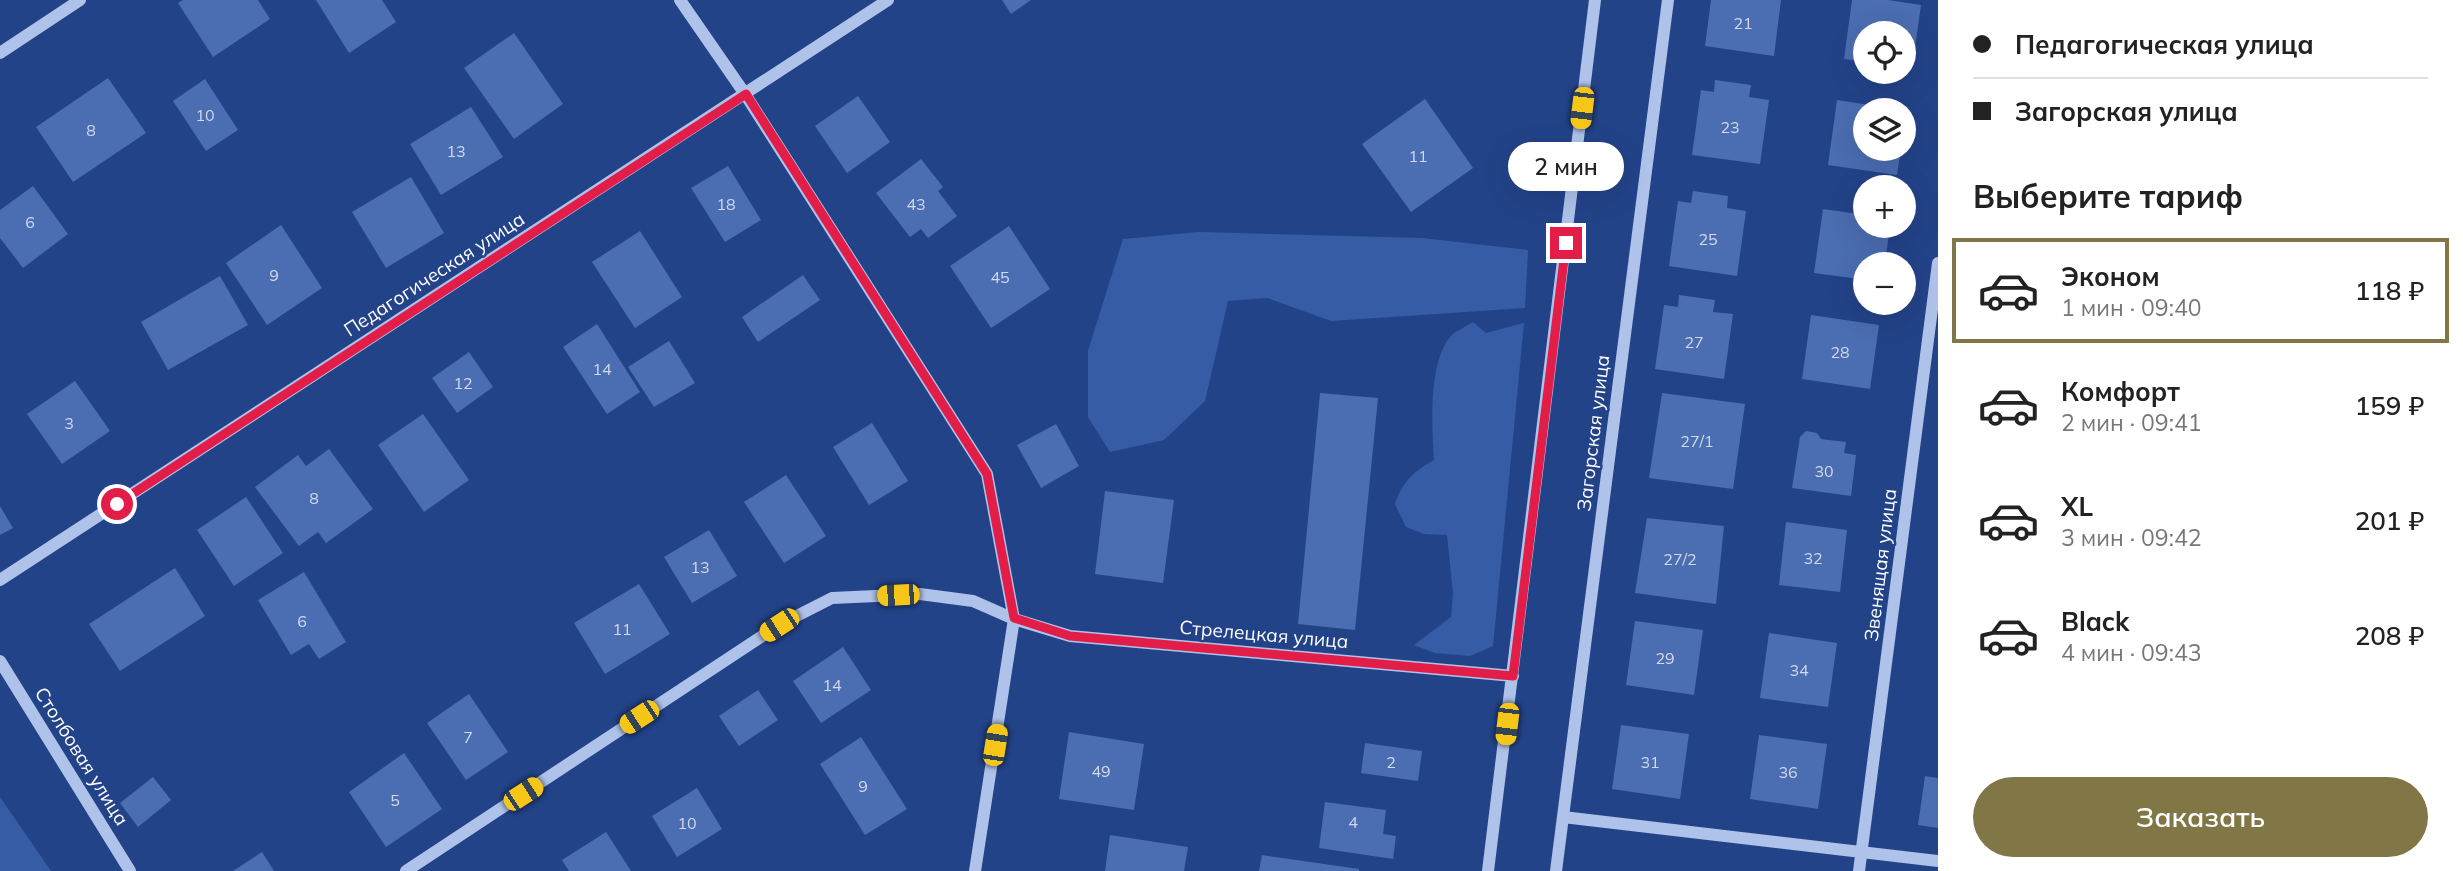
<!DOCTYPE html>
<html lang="ru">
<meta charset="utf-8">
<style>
:root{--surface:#fff;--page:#f6f6f6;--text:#222;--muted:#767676;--line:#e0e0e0;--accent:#817746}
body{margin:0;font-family:Mulish,sans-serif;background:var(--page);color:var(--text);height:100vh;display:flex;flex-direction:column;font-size:26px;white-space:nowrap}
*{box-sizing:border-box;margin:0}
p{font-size:23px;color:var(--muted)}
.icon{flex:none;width:38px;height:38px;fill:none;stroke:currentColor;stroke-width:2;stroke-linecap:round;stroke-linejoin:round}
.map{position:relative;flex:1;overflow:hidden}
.drawer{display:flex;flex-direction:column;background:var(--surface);width:525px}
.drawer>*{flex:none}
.top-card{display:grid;align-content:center;height:154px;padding:0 35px;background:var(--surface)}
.tools{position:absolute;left:1853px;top:21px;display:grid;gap:14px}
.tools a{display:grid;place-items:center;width:63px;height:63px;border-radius:50%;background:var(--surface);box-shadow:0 7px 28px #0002;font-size:35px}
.end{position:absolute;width:32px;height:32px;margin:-16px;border:9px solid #e11d48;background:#fff;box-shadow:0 0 0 4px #fff}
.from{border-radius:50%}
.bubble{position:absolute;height:49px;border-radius:24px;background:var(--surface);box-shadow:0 7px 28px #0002;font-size:23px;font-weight:600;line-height:49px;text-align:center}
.car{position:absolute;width:21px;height:42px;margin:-21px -10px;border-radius:9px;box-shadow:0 0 5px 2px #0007;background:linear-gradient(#f5c518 24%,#345 0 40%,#f5c518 0 76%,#345 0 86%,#f5c518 0)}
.top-card b{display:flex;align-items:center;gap:24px;height:66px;font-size:26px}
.top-card b+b{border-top:2px solid var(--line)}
.top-card i{width:18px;height:18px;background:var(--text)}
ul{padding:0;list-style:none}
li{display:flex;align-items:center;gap:21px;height:105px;margin:0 14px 10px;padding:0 21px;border:4px solid transparent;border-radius:0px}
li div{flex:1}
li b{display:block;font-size:26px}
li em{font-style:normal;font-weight:600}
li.active{border-color:var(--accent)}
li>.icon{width:63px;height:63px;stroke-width:1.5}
h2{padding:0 35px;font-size:32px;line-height:84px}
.primary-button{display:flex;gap:14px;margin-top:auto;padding:14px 35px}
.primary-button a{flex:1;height:80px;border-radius:42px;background:var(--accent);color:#fff;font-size:28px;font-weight:600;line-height:80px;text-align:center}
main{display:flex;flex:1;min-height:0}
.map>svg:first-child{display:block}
.green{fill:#375ca6}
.building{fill:#4b6db1}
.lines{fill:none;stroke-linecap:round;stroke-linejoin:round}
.minor{stroke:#afc3ea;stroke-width:12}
.route{stroke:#e11d48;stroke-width:9}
.labels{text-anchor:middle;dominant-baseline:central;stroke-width:5;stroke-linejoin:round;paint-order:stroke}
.number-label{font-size:16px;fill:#d2daec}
.street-label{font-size:19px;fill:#fff;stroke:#234389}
</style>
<main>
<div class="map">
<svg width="1938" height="871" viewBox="0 0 1938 871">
<rect width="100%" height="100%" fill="#234389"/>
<!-- green -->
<path class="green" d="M1199 232 1422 238 1528 250 1525 308 1331 321 1267 298 1228 301 1205 401 1164 440 1110 452 1088 417V351L1123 239Z
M1473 322 1486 333 1524 323 1493 646 1470 656 1435 653 1414 645 1451 617 1453 593 1447 535 1424 534 1406 527 1395 504C1401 483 1415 470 1434 460 1432 428 1428 363 1450 337 1455 331 1466 327 1473 322Z
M0 797 51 871H0Z"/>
<!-- building -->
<path class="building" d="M183 0H258L270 19 213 57 178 3Z
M316 0H382L396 22 349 53Z
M1002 0H1031L1011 14Z
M1711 0H1781L1774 56 1705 46Z
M1852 0H1888L1921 5 1912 69 1904 68V33H1866V62L1844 59Z
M514 33 563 104 514 139 464 68Z
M108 78 146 133 73 182 36 127Z
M205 79 238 130 206 151 173 101Z
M1715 80 1751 85 1749 97 1769 100 1760 164 1692 155 1701 90 1714 92Z
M858 96 890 142 847 173 815 126Z
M1425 99 1473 168 1411 212 1362 144Z
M1837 100 1896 109 1866 110V149H1901L1897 175 1828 165Z
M471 107 503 157 441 195 410 144Z
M921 159 943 187 938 191 957 216 928 238 921 229 910 237 876 193Z
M728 166 761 220 725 242 691 188Z
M411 177 444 233 386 268 352 212Z
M33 186 68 234 23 268 0 238V210Z
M1693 191 1728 196 1727 208 1746 211 1737 276 1669 266 1678 201 1691 203Z
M1823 209 1866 215V226H1890L1885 264H1866V280L1814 273Z
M281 225 322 288 267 325 226 263Z
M1009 226 1050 289 991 328 950 266Z
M640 231 682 297 635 328 592 262Z
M803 275 820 300 758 342 742 317Z
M220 276 248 325 168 370 141 322Z
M1679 295 1715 300 1713 312 1733 314 1724 379 1655 369 1664 305 1678 307Z
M1811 315 1879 325 1870 389 1802 379Z
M597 324 640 392 607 414 563 347Z
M669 341 695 383 654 407 628 367Z
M469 352 493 387 457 413 432 378Z
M75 381 110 431 62 464 27 414Z
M1320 393 1378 398 1355 630 1298 624Z
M1662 393 1745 404 1733 489 1649 478Z
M423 414 469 480 424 512 378 445Z
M872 423 908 481 869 505 833 447Z
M1056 424 1079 466 1041 488 1017 445Z
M1806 431 1817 433 1821 439 1846 442 1844 453 1856 455 1851 496 1792 488 1800 437Z
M329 449 373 509 326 543 318 532 299 546 255 487 298 455 306 466Z
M786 475 826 536 784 563 744 502Z
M1105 491 1174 500 1163 583 1095 574Z
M246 497 283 553 234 586 197 530Z
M0 506 13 528 0 535Z
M1647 518 1724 526 1716 604 1635 593Z
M1786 522 1847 530 1840 592 1779 585Z
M709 530 737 576 692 603 664 557Z
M175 568 205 616 120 671 89 624Z
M304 572 346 642 319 659 309 644 291 655 258 600Z
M639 584 670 634 605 674 574 623Z
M1635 621 1703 630 1694 695 1626 685Z
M1769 633 1837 643 1828 707 1760 698Z
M843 647 871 690 821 723 793 681Z
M758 690 778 720 739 746 719 716Z
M469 694 508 752 466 780 427 723Z
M1621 725 1689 734 1680 799 1612 789Z
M1069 732 1144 744 1134 810 1059 799Z
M1759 735 1827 744 1818 809 1750 799Z
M861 737 907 809 865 835 820 764Z
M1365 743 1422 751 1418 781 1361 773Z
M404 753 442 809 386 847 349 792Z
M1925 776 1938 778V828L1918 825Z
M153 777 171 800 138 827 120 803Z
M697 788 722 829 677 857 652 816Z
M1325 802 1386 810 1383 834 1396 836 1393 859 1319 848Z
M606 832 631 871H569L562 860Z
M1110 835 1188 847 1184 871H1105Z
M262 852 274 871H233Z
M1262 855 1359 869V871H1259Z"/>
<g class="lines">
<!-- minor -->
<path class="minor" d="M680 0 745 94 987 474 1014 619 975 871
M0 53 80 0
M0 580 888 0
M0 661 130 871
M1563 817 1938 861
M406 871 779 625 832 598 920 594 973 601 1014 619 1070 636 1513 676
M1488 871 1595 0
M1556 871 1668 0
M1859 871 1938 263"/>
</g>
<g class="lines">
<!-- route -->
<path class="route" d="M117 504 746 94 987 474 1014 618 1070 636 1513 676 1566 243"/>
</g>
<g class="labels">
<!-- number labels -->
<g class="number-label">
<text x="1743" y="23">21</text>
<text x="205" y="115">10</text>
<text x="1730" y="127">23</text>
<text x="91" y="130">8</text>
<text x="456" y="151">13</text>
<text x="1418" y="156">11</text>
<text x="726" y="204">18</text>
<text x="916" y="204">43</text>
<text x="30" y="222">6</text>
<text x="1708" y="239">25</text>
<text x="274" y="275">9</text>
<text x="1000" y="277">45</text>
<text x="1694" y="342">27</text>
<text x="1840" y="352">28</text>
<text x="602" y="369">14</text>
<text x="463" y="383">12</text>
<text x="69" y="423">3</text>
<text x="1697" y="441">27/1</text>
<text x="1824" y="471">30</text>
<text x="314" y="498">8</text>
<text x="1813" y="558">32</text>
<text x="1680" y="559">27/2</text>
<text x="700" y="567">13</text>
<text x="302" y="621">6</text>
<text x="622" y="629">11</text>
<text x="1665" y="658">29</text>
<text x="1799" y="670">34</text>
<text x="832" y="685">14</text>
<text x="468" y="737">7</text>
<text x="1391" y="762">2</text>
<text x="1650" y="762">31</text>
<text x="1101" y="771">49</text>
<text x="1788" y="772">36</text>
<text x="863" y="786">9</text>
<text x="395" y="800">5</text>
<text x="1353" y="822">4</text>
<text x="687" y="823">10</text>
</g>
<!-- street labels -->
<g class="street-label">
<text transform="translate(434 274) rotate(-33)">Педагогическая улица</text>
<text transform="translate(1593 433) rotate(-83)">Загорская улица</text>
<text transform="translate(1880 565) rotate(-83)">Звенящая улица</text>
<text transform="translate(1264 634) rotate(5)">Стрелецкая улица</text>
<text transform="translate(82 756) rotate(58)">Столбовая улица</text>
</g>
</g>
</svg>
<div class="tools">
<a><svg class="icon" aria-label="locate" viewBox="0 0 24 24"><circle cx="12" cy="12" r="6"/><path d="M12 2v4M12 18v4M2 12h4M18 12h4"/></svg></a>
<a><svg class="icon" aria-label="layers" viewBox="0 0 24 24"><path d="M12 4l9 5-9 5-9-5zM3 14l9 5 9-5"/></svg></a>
<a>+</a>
<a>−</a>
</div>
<i class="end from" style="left:117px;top:504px"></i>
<i class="end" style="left:1566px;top:243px"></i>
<div class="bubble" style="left:1508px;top:142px;width:116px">2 мин</div>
<i class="car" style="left:1582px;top:108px;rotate:187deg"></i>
<i class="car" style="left:898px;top:595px;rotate:267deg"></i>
<i class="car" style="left:779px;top:625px;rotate:237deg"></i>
<i class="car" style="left:639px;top:717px;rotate:237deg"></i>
<i class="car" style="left:1507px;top:724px;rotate:187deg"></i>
<i class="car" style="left:995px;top:745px;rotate:9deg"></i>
<i class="car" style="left:523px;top:794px;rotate:57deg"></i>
</div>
<section class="drawer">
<div class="top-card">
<b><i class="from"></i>Педагогическая улица</b>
<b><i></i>Загорская улица</b>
</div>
<h2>Выберите тариф</h2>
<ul>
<li class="active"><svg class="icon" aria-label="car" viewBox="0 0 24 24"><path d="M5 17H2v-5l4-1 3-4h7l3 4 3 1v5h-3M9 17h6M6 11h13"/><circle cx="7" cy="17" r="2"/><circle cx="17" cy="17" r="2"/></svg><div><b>Эконом</b><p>1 мин · 09:40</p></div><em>118 ₽</em></li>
<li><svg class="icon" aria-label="car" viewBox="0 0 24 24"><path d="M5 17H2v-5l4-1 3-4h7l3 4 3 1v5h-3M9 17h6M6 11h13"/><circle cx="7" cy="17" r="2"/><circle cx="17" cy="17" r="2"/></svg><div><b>Комфорт</b><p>2 мин · 09:41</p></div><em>159 ₽</em></li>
<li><svg class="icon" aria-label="car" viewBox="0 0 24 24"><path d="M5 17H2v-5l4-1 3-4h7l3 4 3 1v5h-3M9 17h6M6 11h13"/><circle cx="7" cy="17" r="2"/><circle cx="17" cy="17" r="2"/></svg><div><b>XL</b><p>3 мин · 09:42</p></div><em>201 ₽</em></li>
<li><svg class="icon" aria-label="car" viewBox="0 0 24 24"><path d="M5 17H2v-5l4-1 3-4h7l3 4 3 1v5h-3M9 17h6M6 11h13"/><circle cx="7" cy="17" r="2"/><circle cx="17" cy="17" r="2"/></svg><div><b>Black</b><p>4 мин · 09:43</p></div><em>208 ₽</em></li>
</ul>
<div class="primary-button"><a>Заказать</a></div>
</section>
</main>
